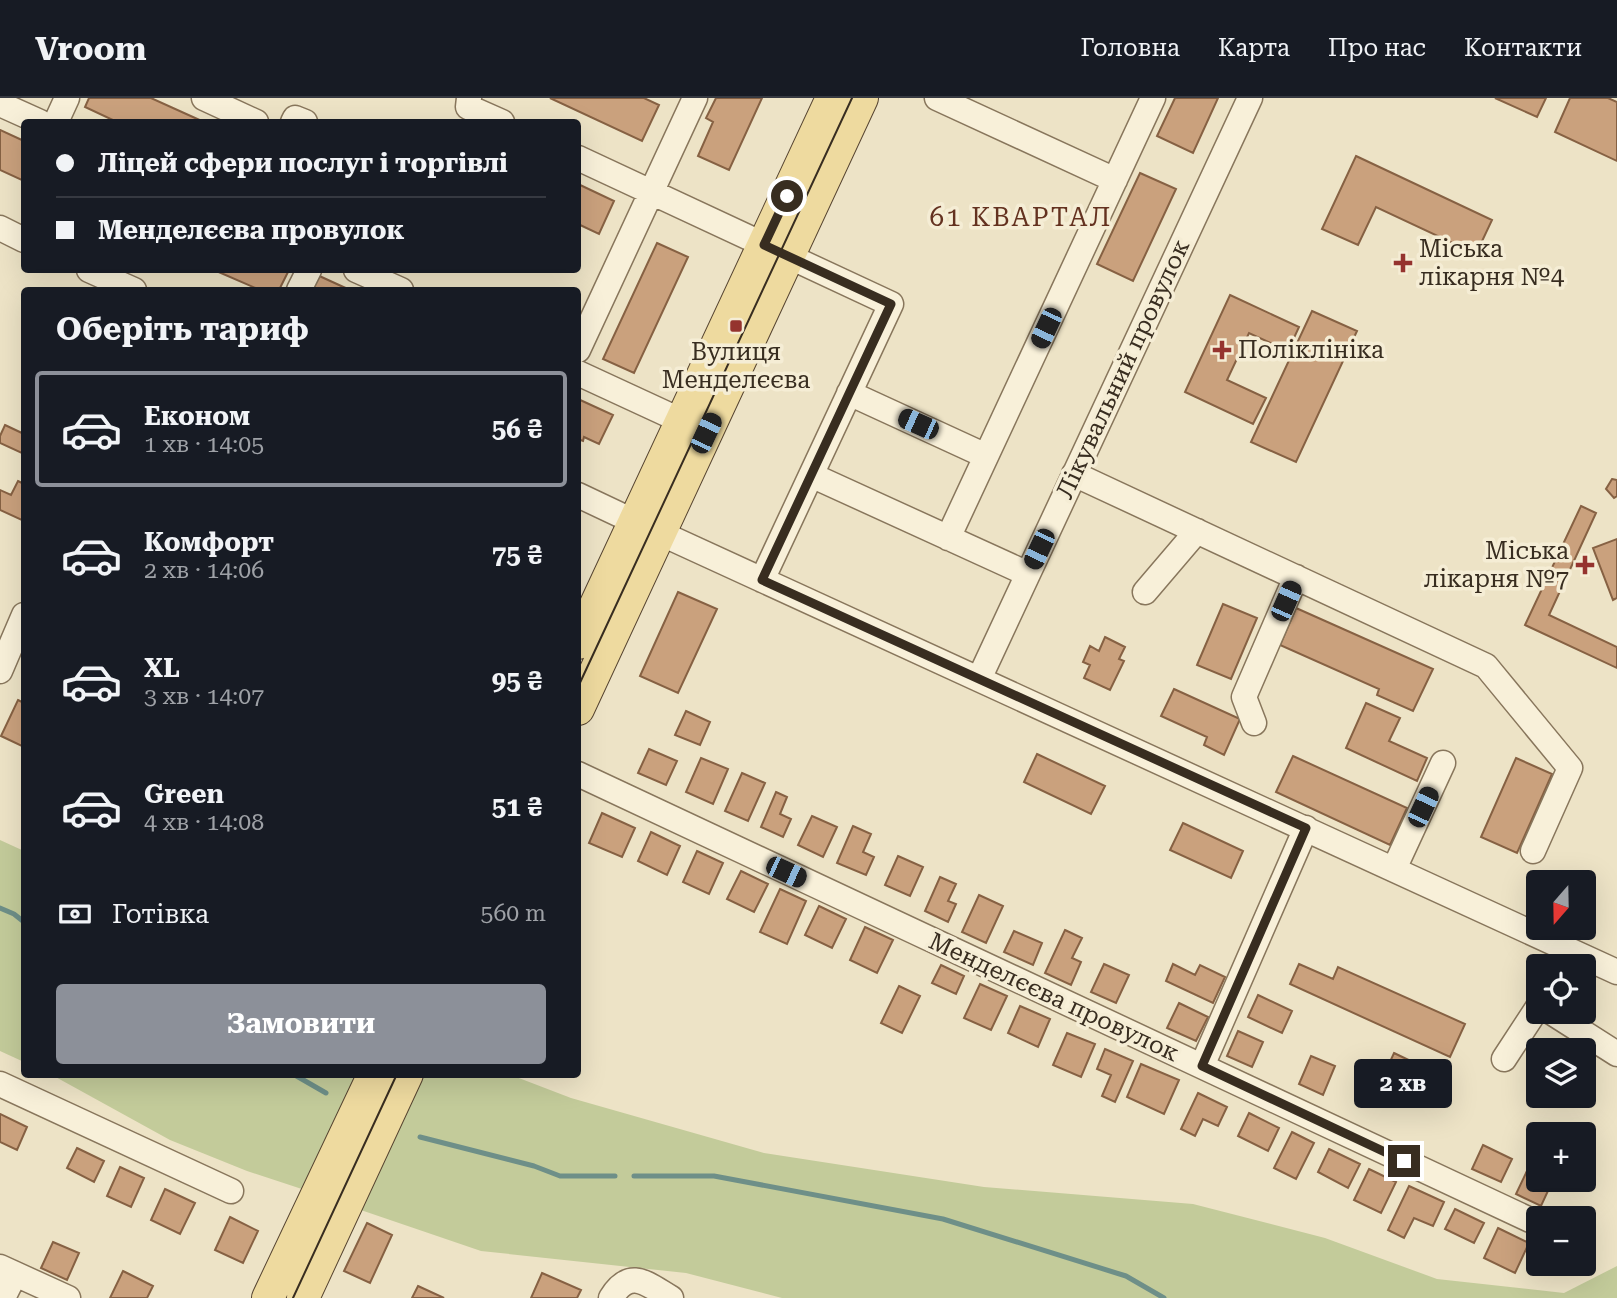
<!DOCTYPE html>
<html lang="uk">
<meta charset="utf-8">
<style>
:root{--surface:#171b24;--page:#242831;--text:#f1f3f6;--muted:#9ea1a6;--line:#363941;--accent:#8c9099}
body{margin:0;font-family:"Roboto Serif",serif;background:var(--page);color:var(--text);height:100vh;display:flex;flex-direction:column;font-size:26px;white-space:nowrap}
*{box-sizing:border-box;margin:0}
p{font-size:23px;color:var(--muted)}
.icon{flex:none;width:38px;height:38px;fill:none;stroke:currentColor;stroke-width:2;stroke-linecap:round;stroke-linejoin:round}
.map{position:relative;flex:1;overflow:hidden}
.details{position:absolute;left:21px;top:189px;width:560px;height:791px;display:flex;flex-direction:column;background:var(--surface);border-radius:7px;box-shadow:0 7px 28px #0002}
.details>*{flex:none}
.banner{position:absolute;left:21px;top:21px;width:560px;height:154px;border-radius:7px;box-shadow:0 7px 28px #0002;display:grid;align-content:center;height:154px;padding:0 35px;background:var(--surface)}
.needle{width:46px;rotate:200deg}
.tools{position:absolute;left:1526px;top:772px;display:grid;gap:14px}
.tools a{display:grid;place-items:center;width:70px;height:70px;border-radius:7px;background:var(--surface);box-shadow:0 7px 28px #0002;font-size:35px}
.end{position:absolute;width:32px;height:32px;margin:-16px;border:9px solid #382d20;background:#fff;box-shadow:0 0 0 4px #fff}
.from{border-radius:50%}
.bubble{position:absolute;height:49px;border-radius:7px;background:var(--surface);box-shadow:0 7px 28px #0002;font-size:23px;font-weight:700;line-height:49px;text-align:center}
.car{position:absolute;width:21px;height:42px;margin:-21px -10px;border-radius:9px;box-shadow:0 0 5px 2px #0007;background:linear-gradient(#222 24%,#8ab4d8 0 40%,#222 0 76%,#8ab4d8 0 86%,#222 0)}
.banner b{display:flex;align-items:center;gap:24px;height:66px;font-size:26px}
.banner b+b{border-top:2px solid var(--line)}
.banner i{width:18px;height:18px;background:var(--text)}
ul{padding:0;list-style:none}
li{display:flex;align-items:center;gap:21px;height:116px;margin:0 14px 10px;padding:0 21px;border:4px solid transparent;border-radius:7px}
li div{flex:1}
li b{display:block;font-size:26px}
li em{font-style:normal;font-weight:700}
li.active{border-color:var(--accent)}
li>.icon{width:63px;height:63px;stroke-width:1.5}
h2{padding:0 35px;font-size:32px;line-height:84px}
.pay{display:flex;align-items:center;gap:18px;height:77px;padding:0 35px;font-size:26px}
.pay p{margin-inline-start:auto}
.cta{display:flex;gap:14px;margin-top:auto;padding:14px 35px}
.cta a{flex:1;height:80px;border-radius:7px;background:var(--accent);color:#fff;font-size:28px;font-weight:700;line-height:80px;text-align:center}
header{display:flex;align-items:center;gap:42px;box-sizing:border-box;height:98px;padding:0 35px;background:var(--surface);border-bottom:2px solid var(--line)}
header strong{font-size:33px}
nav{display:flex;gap:38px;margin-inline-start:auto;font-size:24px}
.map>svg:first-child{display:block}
.green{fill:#c3cb9a}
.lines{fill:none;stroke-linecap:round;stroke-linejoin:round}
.stream{stroke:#6e8f88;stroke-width:5}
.building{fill:#caa17d;stroke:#866143;stroke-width:2}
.minor-casing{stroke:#88765c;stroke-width:27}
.major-casing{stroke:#564430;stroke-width:34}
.minor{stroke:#f8f0d9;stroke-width:24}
.major{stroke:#eeda9f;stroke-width:32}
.tram{stroke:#382d20;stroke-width:2}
.route{stroke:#382d20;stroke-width:9}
.poi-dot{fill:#95332e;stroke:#f5edd5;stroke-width:2.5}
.labels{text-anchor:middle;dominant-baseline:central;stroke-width:7;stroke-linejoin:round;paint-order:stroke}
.poi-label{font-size:24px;fill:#382d20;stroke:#f5edd5;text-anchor:start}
.street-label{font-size:24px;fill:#382d20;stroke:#f5edd5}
.neighbourhood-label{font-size:26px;letter-spacing:2px;fill:#643220;stroke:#f5edd5}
</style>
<header>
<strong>Vroom</strong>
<nav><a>Головна</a><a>Карта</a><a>Про нас</a><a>Контакти</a></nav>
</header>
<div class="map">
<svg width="1617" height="1200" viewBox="0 0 1617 1200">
<rect width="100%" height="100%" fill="#ede3c6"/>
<!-- green -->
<path class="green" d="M0 742 24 753V964L0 953Z
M52 977H369L314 1095 247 1073 170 1042Z
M414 977H511L571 1000 764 1055 984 1089 1193 1106 1325 1140 1437 1181 1564 1195 1617 1168V1200H782L686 1175 481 1153 352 1109Z"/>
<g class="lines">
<!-- stream -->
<path class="stream" d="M0 810 14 816 24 824
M293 976 326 995
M420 1039 534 1068 560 1078H615
M634 1078H714L943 1121 1126 1178 1164 1200"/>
</g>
<!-- building -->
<path class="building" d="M89 0H151L204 24H117L85 9Z
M550 0H644L659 7 642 43Z
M716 0H762L729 72 698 58 713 24 706 20Z
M1175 0H1218L1193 55 1157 38Z
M1495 0H1546L1537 19Z
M1570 0H1608L1617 4V63L1555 34Z
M0 32 24 43V83L0 72Z
M1356 58 1492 122 1476 156 1376 109 1358 147 1322 131Z
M1140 75 1176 91 1133 183 1097 166Z
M578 86 614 103 599 136 578 126Z
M657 145 688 159 634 275 603 261Z
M214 172H289L279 192H260Z
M315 176 350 192H307Z
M1230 197 1299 229 1288 253 1249 235 1227 282 1266 300 1253 326 1185 294Z
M1312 213 1357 233 1296 364 1251 344Z
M578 301 613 317 599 346 584 339 583 343 578 341Z
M5 327 24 336V356L0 345V338Z
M1612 381 1617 382V398L1614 400 1606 391Z
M18 383 24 386V423L0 412V392L11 397Z
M1581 408 1596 415 1549 517 1617 549V570L1525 527Z
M1617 441V500L1613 502 1593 450Z
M678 494 717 511 678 595 640 578Z
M1223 506 1257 520 1231 581 1197 567Z
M1296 510 1433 571 1413 613 1377 597 1379 591 1280 547Z
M1105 539 1125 549 1119 561 1124 563 1110 592 1084 580 1090 567 1083 564 1090 548 1099 553Z
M1174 591 1240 621 1224 657 1204 647 1207 639 1161 618Z
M18 602 24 605V649L1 638Z
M1366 605 1400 620 1389 643 1427 660 1417 683 1346 650Z
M686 613 710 624 700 647 675 637Z
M649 651 677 663 666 687 638 675Z
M1037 656 1105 688 1091 716 1024 684Z
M1293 658 1407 710 1390 747 1276 694Z
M701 660 728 671 713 706 686 694Z
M1516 660 1552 676 1517 755 1481 739Z
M742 675 765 685 748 723 725 713Z
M776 694 787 699 780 716 791 721 783 739 761 729Z
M602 715 635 730 622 759 589 745Z
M812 718 837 729 823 759 798 747Z
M1183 725 1243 753 1231 780 1170 752Z
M853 728 871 736 863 754 874 759 866 777 837 765Z
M651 734 680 748 667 777 638 763Z
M697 753 723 765 709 796 683 784Z
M898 758 923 769 910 798 885 787Z
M741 773 768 786 754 814 727 801Z
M940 779 956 786 948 803 956 806 948 824 925 813Z
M780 791 806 803 787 846 760 834Z
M979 797 1003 808 986 845 962 834Z
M819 808 846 821 832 850 805 837Z
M865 829 893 842 877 875 850 862Z
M1065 832 1082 840 1072 860 1081 864 1071 887 1045 875Z
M1014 833 1042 845 1033 867 1004 854Z
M1104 866 1129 877 1116 905 1091 894Z
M1173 866 1195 877 1200 867 1225 879 1213 905 1166 883Z
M1299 866 1333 881 1338 869 1465 926 1450 959 1290 886Z
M941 867 964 878 956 896 932 885Z
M980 886 1007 898 991 932 964 920Z
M899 888 920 898 902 935 881 925Z
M1258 897 1292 913 1282 935 1248 919Z
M1179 905 1208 919 1196 943 1167 930Z
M1020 908 1050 921 1038 949 1008 935Z
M1238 933 1263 944 1252 969 1227 958Z
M1067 935 1095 946 1081 979 1053 967Z
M1105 951 1133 963 1115 1004 1102 998 1111 977 1097 971Z
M1394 955 1442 978 1429 1003 1382 981Z
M1311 958 1335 968 1323 997 1299 986Z
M1141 966 1179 982 1164 1016 1127 999Z
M1198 995 1227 1009 1218 1028 1203 1021 1195 1038 1181 1031Z
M1249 1015 1279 1030 1268 1053 1238 1038Z
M0 1016 27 1029 17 1052 0 1044Z
M1292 1034 1314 1045 1296 1081 1274 1070Z
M1483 1047 1512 1061 1501 1084 1472 1071Z
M77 1050 104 1063 94 1084 67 1070Z
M1329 1051 1360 1066 1348 1090 1318 1074Z
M1536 1054 1538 1055V1082H1553L1541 1108 1516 1096Z
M120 1069 144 1080 131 1109 107 1098Z
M1369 1071 1396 1084 1381 1115 1354 1102Z
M1409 1088 1444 1104 1433 1128 1414 1120 1404 1140 1388 1132Z
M165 1091 195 1105 180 1136 151 1122Z
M1455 1111 1484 1125 1474 1145 1445 1131Z
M230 1119 258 1133 243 1165 215 1152Z
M367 1125 392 1137 370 1185 344 1173Z
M1498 1130 1529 1145 1515 1175 1484 1160Z
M53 1144 79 1155 67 1182 41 1170Z
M123 1173 153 1188 147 1200H110Z
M542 1175 581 1192 577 1200H531Z
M418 1188 444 1200H412Z"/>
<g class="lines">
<!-- minor casing -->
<g class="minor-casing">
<path id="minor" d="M204 0 256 24
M469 0 468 9 502 24
M937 0 1115 82
M0 6 40 24
M56 24 67 0
M293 24 295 20 305 24
M578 60 891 206 762 482
M0 130 24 142
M89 172 134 192
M356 172 401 192
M299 192 309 172
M578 252 695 0
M578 275 697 330
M849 295 986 358
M1074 376 1486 568 1570 670 1533 753
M811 377 1028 476
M578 397 635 424
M660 435 1617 874
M948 440 1153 0
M1145 494 1197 433
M0 573 24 517
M979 581 1250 0
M1254 625 1244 599 1296 479
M578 676 1530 1122
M1394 771 1443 665
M1551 914 1617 956
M1504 961 1538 909
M1202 968 1306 730
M0 986 231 1093
M0 1169 68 1200
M3 1200 15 1176
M611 1200C630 1169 647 1186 671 1200"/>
</g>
<!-- major casing -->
<g class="major-casing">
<path id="major" d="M578 545 832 0
M578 611 862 0
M268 1200 374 976
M303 1200 407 976"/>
</g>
<!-- minor -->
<use href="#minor" class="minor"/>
<!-- major -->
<use href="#major" class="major"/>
<!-- tram -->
<path class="tram" d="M578 589 852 0
M293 1200 397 976"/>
</g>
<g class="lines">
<!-- route -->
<path class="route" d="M787 98 764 147 891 206 762 482 1306 730 1202 968 1404 1063"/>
</g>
<!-- markers -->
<g class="poi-dot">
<path d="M1399.5 154.5h7v7h7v7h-7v7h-7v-7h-7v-7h7z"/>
<rect x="729" y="221" width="14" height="14" rx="3.5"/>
<path d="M1218.5 241.5h7v7h7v7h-7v7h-7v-7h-7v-7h7z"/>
<path d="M1581.5 456.5h7v7h7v7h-7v7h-7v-7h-7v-7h7z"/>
</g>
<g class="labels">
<!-- poi labels -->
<g class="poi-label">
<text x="1419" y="151">Міська<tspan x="1419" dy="28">лікарня №4</tspan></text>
<text x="1238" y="252">Поліклініка</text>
<text x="736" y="254" text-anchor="middle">Вулиця<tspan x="736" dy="28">Менделєєва</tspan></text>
<text x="1569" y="453" text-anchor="end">Міська<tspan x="1569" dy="28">лікарня №7</tspan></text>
</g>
<!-- street labels -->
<g class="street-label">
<text transform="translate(1123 271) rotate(-65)">Лікувальний провулок</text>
<text transform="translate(1054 899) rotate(25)">Менделєєва провулок</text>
</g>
<!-- neighbourhood labels -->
<g class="neighbourhood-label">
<text x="1021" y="119">61 КВАРТАЛ</text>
</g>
</g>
</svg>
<div class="tools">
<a><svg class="needle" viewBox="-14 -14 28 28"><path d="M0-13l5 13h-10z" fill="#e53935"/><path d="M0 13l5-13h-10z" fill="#9ea1a6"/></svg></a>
<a><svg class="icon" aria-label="locate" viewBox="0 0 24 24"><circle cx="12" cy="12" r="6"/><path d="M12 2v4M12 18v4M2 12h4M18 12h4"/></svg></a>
<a><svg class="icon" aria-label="layers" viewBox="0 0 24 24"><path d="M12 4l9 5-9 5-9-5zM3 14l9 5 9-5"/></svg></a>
<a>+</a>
<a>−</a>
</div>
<i class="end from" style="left:787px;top:98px"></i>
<i class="end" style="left:1404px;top:1063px"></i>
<div class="bubble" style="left:1354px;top:961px;width:98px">2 хв</div>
<i class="car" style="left:1046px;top:230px;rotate:205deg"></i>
<i class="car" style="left:918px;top:326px;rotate:294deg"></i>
<i class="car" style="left:706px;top:335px;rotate:25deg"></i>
<i class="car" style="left:1039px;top:451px;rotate:205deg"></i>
<i class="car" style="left:1286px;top:503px;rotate:24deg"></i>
<i class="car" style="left:1423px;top:709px;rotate:25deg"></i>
<i class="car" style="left:786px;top:774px;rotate:115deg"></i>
<div class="banner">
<b><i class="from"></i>Ліцей сфери послуг і торгівлі</b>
<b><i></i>Менделєєва провулок</b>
</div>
<section class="details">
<h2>Оберіть тариф</h2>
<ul>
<li class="active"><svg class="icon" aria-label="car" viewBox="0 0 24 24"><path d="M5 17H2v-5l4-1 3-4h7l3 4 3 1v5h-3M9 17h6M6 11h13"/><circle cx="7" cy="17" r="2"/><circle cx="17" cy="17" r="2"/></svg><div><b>Економ</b><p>1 хв · 14:05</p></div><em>56 ₴</em></li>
<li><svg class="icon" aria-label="car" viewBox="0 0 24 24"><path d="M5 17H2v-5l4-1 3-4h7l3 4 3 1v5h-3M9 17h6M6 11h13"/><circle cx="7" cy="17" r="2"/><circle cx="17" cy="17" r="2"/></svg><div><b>Комфорт</b><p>2 хв · 14:06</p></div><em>75 ₴</em></li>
<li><svg class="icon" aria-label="car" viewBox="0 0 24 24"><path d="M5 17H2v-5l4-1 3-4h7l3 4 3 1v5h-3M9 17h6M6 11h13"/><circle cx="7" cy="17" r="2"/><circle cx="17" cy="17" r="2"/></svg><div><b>XL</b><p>3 хв · 14:07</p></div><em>95 ₴</em></li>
<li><svg class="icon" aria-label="car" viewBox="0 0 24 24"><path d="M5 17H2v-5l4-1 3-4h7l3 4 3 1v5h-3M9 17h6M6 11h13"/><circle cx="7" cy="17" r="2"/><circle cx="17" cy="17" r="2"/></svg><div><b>Green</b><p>4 хв · 14:08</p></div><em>51 ₴</em></li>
</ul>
<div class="pay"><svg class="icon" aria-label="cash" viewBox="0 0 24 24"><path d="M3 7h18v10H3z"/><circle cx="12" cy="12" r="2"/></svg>Готівка<p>560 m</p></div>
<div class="cta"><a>Замовити</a></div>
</section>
</div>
